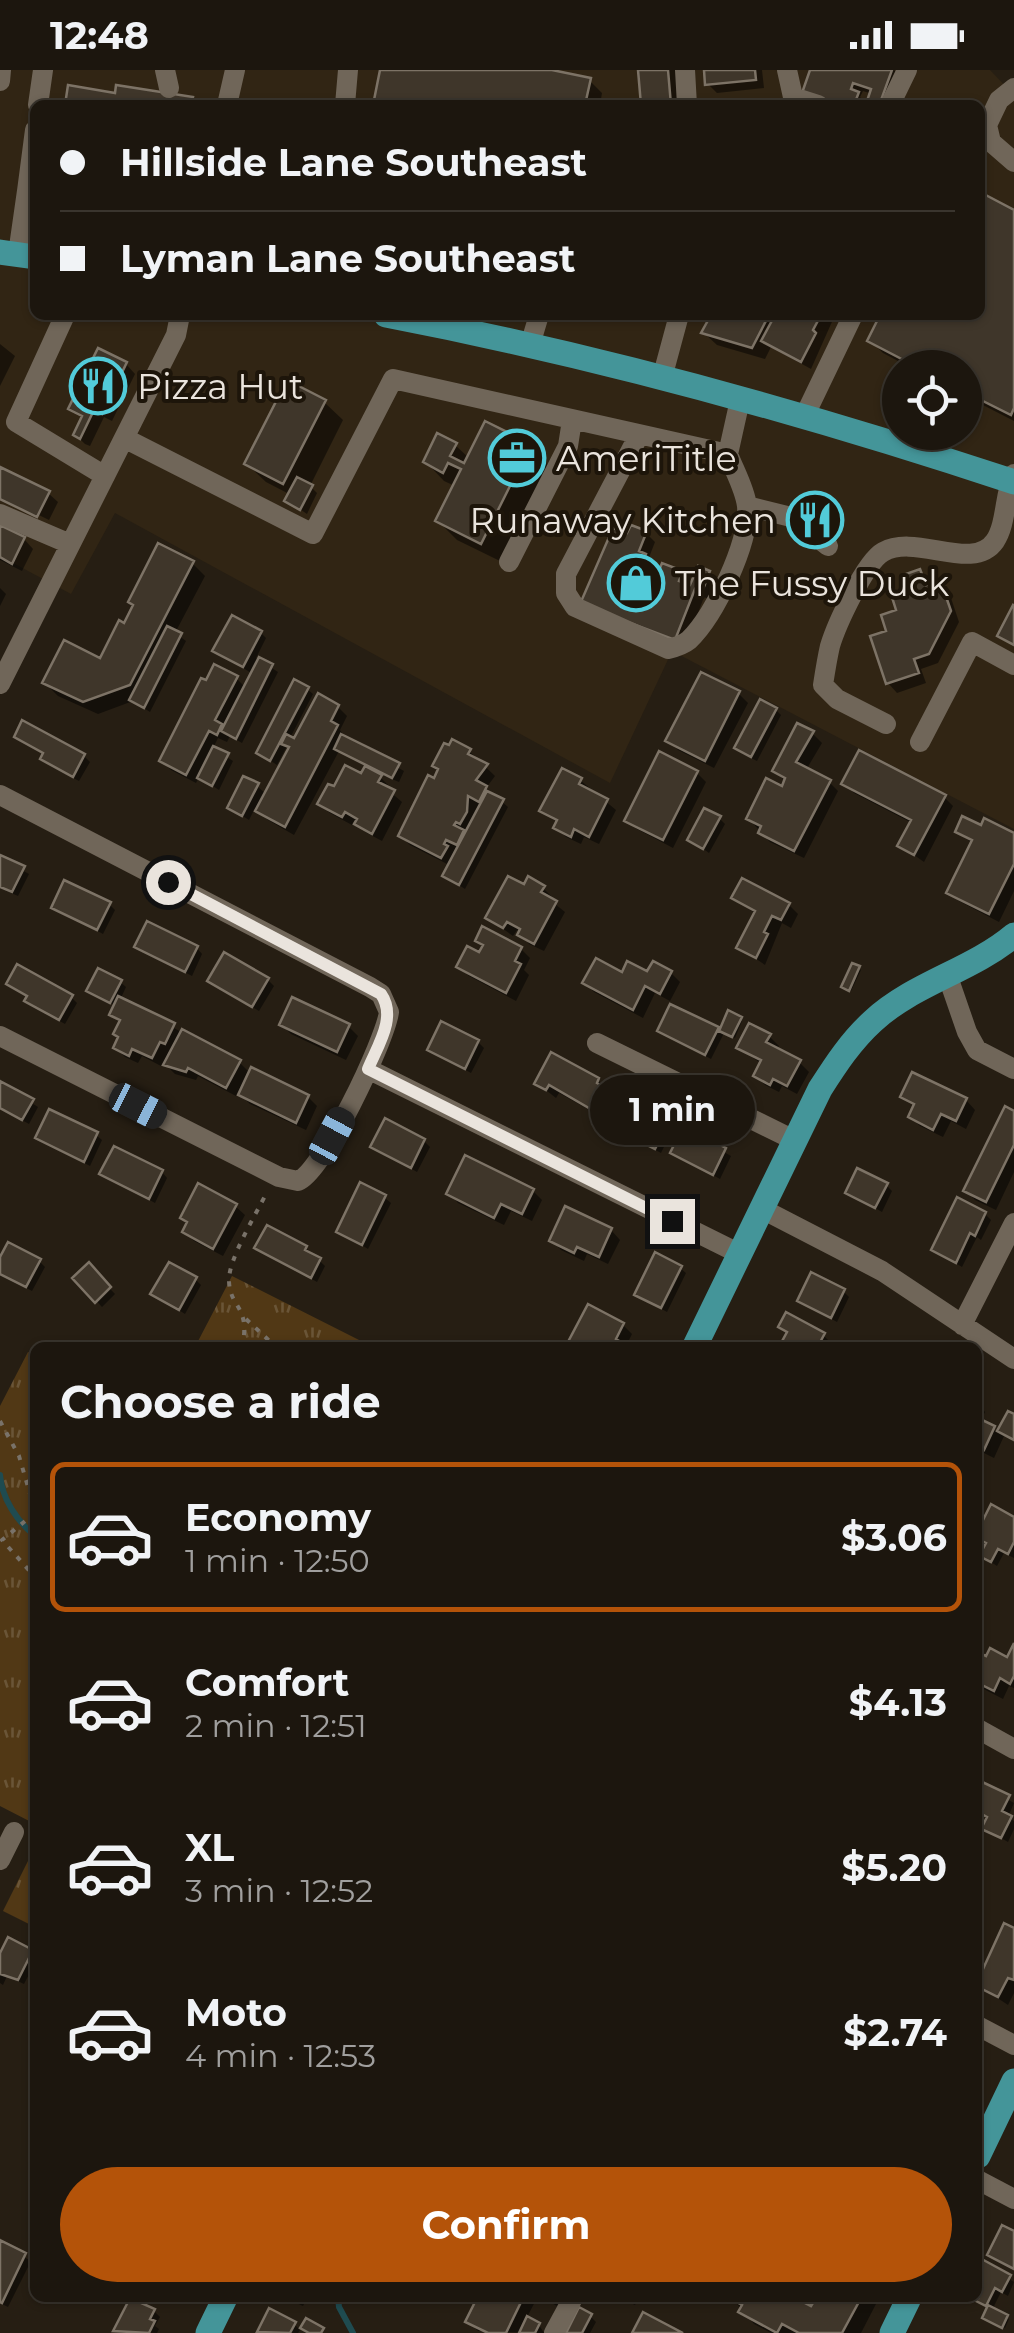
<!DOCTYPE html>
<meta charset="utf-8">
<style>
:root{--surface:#1c160e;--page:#29231c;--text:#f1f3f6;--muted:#a09f9e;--line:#3a352e;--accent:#b45309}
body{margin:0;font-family:Montserrat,sans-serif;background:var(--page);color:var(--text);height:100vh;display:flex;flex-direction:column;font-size:38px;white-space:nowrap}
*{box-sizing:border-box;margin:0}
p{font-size:32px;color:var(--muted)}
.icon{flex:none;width:55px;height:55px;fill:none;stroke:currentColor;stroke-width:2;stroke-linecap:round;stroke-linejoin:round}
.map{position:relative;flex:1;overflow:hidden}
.details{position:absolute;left:30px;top:1272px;width:952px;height:960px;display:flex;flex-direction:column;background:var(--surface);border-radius:15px;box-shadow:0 2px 8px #0004,0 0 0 2px var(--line)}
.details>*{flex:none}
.guide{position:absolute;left:30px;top:30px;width:955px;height:220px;border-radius:15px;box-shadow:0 2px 8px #0004,0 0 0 2px var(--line);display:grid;align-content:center;height:220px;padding:0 30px;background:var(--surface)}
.fabs{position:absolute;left:882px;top:280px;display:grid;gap:20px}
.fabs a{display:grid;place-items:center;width:100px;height:100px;border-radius:50%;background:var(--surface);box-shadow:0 2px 8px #0004,0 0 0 2px var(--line);font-size:50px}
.end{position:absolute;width:45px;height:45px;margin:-22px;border:12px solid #eae4dd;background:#111;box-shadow:0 0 0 5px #111}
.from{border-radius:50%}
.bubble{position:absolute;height:70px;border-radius:35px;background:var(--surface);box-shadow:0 2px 8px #0004,0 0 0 2px var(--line);font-size:32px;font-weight:700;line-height:70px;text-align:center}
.car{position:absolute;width:30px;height:60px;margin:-30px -15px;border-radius:12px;box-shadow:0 0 8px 2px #0007;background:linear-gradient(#222 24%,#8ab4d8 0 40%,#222 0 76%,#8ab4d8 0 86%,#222 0)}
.guide b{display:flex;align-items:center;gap:35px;height:95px;font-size:38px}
.guide b+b{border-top:2px solid var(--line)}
.guide i{width:25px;height:25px;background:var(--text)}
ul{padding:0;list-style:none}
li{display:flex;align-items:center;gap:30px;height:150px;margin:0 20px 15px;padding:0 10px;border:5px solid transparent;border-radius:15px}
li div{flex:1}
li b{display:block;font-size:38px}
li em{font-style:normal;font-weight:700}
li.current{border-color:var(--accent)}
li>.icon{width:90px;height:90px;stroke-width:1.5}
h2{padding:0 30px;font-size:45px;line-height:120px}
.action{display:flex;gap:20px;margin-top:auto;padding:20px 30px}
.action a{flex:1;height:115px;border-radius:60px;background:var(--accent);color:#fff;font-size:40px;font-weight:700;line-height:115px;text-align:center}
.status{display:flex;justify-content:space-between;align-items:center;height:70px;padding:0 50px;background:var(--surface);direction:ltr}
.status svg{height:28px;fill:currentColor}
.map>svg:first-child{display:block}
.built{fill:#312514;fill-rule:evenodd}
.park{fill:url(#park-tufts)}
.shadow{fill:#0007}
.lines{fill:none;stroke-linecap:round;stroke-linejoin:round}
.stream{stroke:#1f4b50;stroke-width:6}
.building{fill:#3f362a;stroke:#7d7366;stroke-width:2.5}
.path{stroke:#797269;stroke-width:4;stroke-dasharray:5 8;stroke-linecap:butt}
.minor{stroke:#706659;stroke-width:20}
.major{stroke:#449599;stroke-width:25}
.route{stroke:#eae4dd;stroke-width:12}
.labels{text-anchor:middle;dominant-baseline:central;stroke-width:8;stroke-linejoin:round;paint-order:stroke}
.poi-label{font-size:35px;fill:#eae4dd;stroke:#1d150a;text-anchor:start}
</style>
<div class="status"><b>12:48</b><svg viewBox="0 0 49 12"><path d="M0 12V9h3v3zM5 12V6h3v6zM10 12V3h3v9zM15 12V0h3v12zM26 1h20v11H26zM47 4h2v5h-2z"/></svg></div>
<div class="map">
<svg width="1014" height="2263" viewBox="0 0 1014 2263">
<defs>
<pattern id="park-tufts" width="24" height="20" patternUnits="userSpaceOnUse" patternTransform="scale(2.5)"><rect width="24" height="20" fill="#513815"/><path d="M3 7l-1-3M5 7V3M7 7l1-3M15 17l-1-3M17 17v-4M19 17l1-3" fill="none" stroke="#6a5537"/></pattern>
</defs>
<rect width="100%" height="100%" fill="#261e13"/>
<!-- built -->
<path class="built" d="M0 0H990L1014 25V759L672 581 610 713 115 443 71 524 0 486ZM35 35H980V245H35ZM900 298H965V362H900Z"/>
<!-- park -->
<path class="park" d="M232 1206 361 1271 357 1277H195Z
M28 1282 35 1285V1754L0 1736V1336Z
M35 1777V1857L3 1841Z"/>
<!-- shadow -->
<path class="shadow" d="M382 0H539L589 10 602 23 600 35H375Z
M640 0H676L679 35H643Z
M706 0H762L764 18 717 23 707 13Z
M813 0H894L902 7 892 35H878L871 28 872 24 863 21 860 27 866 35H825Z
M980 125 1014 143V351L977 332 972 342 965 338V298H911L883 283 870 270 883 245H980Z
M714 245H835L811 299 771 277 765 289 717 275 704 263Z
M0 274 15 286 0 316Z
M126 294 135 304 112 351 104 347 90 376 85 374 76 365 84 349 71 338Z
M324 332 343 350 310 416 317 423 307 444 288 431 291 425 266 412 247 394Z
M455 375 469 388 529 376 548 395 500 491 457 470 438 451 455 416 444 411 426 392Z
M0 399 48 423 58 432 49 450 0 426Z
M808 445 824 453V460L809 451Z
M0 457 24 469 33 479 22 501 0 490Z
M646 463 655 472 648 490 654 495 651 503 659 506 681 503 693 515 709 503 718 512 711 530 704 527 685 578 592 542 629 467Z
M192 493 205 506 175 563 186 571 150 642 133 631 98 644 58 626 45 613 101 592 125 556Z
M920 502 931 516 940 512 949 522 959 552 938 593 921 599 926 613 897 623 888 613 889 563Z
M0 518 6 524 0 536Z
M261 563 266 568 256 588 278 602 242 673 230 666 227 672 218 668 213 678 233 691 219 720 199 707 196 713 171 700 162 691 236 608 246 618 253 604 215 581Z
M307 619 313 624 290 668 295 671 338 637 347 646 340 660 346 669 404 701 399 712 375 702 389 716 388 720 402 732 382 771 367 763 354 751 352 755 330 743 320 734 335 720 362 707 367 697 339 681 294 765 268 750 255 738 249 750 230 738 257 716 267 725 291 680 287 676 277 695 259 683Z
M738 623 748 633 714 698 678 680 669 670Z
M776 640 781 645 757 691 743 684 737 678Z
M812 663 822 673 806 700 829 712 838 721 804 788 770 772 749 749 783 719 784 710 775 701Z
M17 666 84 686 90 692 79 711 49 695 43 689 45 684Z
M469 681 495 706 486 718 508 737 465 819 445 806 451 796 410 775 401 766 435 711Z
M697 703 706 712 673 778 637 759 627 750Z
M580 710 616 740 599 774 584 767 581 774 566 767 556 757 558 753 542 740Z
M845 713 944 727 953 736 924 792 900 775 912 753 854 723Z
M719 748 725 754 709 783 690 769Z
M958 761 1014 766V821L999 852 959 831 949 822 973 774Z
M0 788 29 804 18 826 0 818Z
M525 817 543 818 552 827 550 830 565 842 544 881 529 874 521 862 517 860 513 866 488 848Z
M734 828 789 835 798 844 791 858 782 853 765 895 739 877 756 844Z
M109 834 115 840 103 864 54 837Z
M478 870 521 879 530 888 524 900 529 905 516 931 469 906 459 897 480 886 485 877Z
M137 877 197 878 202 884 192 906Z
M858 898 861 900 851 921 846 919Z
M671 903 680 912 670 931 655 923 643 948 594 922 585 913 622 905Z
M268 910 274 916 259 941 210 911Z
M120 912 126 917 120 930 239 992 251 1004 308 1027 317 1036 306 1060 250 1034 238 1022 236 1026 198 1006 196 1010 175 1004 163 992 161 996 142 986 138 993 125 987 116 978 121 954 112 944 116 936 89 920Z
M9 914 71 927 77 933 65 954 33 936 27 930 29 927Z
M730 944 742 951 735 968 724 963 711 989 660 961 717 959 721 963Z
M282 955 348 956 358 966 346 990 291 964Z
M769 966 779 976 776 980 799 992 809 1002 797 1024 782 1016 779 1022 765 1015 756 1006 762 994 739 978Z
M478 972 484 978 471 1003 430 980Z
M598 1010 614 1029 604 1048 559 1023 556 1028 537 1013Z
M0 1013 38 1037 29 1054 0 1038Z
M903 1026 966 1030 975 1040 966 1059 951 1051 943 1067 920 1056 911 1047 916 1037Z
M1014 1043V1102L996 1140 975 1130 966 1120Z
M668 1050 674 1056 661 1083 622 1061Z
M684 1060 731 1086 720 1109 673 1083Z
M96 1065 102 1070 90 1096 38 1068Z
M424 1071 430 1077 417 1102 373 1076Z
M162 1102 167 1108 155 1133 102 1104Z
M886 1115 892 1121 882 1142 848 1122Z
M533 1121 542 1130 532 1151 511 1141 504 1155 458 1133 449 1123Z
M385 1128 391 1133 368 1179 339 1161Z
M235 1136 245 1145 223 1186 194 1171 185 1162 189 1154Z
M985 1144 991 1150 981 1170 977 1167 962 1197 934 1180Z
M611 1160 620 1170 608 1194 587 1184 584 1191 561 1180 552 1170Z
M258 1178H306L325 1196 317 1212Z
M39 1191 45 1197 32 1221 0 1204V1192Z
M88 1196 115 1224 102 1237 75 1208Z
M680 1198 686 1203 667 1242 637 1225Z
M195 1209 201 1215 185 1244 154 1224Z
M843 1221 849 1227 837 1252 800 1231Z
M623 1255 632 1264 625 1278H578Z
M781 1257 823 1265 829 1271 826 1278H786L783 1275 789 1264Z
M978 1334 985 1342 980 1352 999 1363 1009 1344 1014 1347V1371L1004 1366 994 1388 978 1380Z
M992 1438 1014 1450V1488L1004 1483 997 1496 982 1486 988 1475 978 1467Z
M1014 1578V1618L1009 1616 1003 1629 978 1616V1584L987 1589 1008 1590Z
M978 1713 1014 1733 1008 1747 1014 1751V1759L1008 1772 984 1758 989 1749 978 1744Z
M1014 1861V1923L1008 1935 978 1915Z
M32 1882 35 1893 24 1914 7 1906 3 1915 0 1913V1889Z
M0 2173 31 2191 8 2237 0 2233Z
M978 2190 1014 2212 1008 2226 1001 2222 992 2240 1009 2249 1005 2258 987 2250 989 2238 968 2228H978Z
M286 2228H307L303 2236Z
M480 2228H537L526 2249 539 2255 544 2263 478 2261 468 2251Z
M543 2228H561L557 2236Z
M620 2228H639L635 2235Z
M732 2228H793L812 2240 818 2228H870L876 2234 861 2263H771L754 2254Z
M154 2241 160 2247 155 2256 159 2259 157 2263 116 2260Z
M590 2246 596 2252 590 2263H568Z
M294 2254 300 2260 298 2263 260 2261Z"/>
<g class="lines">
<!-- stream -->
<path class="stream" d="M0 1405C2 1429 17 1451 35 1466
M338 2228 339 2237 353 2263"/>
</g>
<!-- building -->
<path class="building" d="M380 0H552L591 8 585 35H373Z
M638 0H668L671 35H641Z
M704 0H755L756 10 705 15Z
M810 0H892L880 33 868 28 871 19 853 13 851 19 859 22 854 35H837L802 23Z
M68 15 115 23 116 15 193 27 191 35H65Z
M980 122 1014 140V338L1011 345 965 322V298H919L867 271 880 245H980Z
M711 245H769L752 278 701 263Z
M775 245H821L813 260 816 263 801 292 761 271Z
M98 278 127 292 102 344 94 340 80 369 73 365 82 346 68 339Z
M287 310 326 330 283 414 244 394Z
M485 351 531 374 481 474 435 451 461 399 448 393 443 403 423 392 437 363 457 373 450 386 464 393Z
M0 397 50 421 37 447 0 429Z
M297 407 313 415 300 440 284 431Z
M0 455 25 467 12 494 0 487Z
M631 455 647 461 639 481 646 484 641 497 658 503 662 493 683 501 679 511 690 515 698 496 710 501 702 522 695 519 675 570 580 534 613 458 627 463Z
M158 473 194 491 130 615 83 632 42 613 64 570 100 588 119 550 124 553 133 535 128 532Z
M920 499 926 515 940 509 951 541 929 584 914 589 919 603 886 614 870 566 886 561 881 545 896 540 891 524 907 519 903 505Z
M1013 535 1014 536V575L997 566Z
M232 545 262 561 243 597 212 581Z
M167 556 182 563 144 638 129 630Z
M259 587 273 594 236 669 221 661Z
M214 594 238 606 215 650 222 654 217 665 209 661 186 705 159 691 201 608 206 610Z
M701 602 740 621 705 691 665 671Z
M294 609 309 617 270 691 256 683Z
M318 623 339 635 331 651 338 655 285 757 255 741 289 677 281 674 286 664 294 668Z
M760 629 777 638 751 687 734 678Z
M22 650 85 684 73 707 40 689 43 683 14 667Z
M797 653 814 661 796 692 831 710 794 781 758 763 761 756 746 749 766 708 782 716 785 708 772 701Z
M341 664 400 693 392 708 334 679Z
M452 669 471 679 468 684 488 694 476 710 487 716 479 732 468 726 467 742 460 754 456 752 454 755 464 760 457 775 446 770 444 774 448 776 441 788 398 766 428 705 434 708 438 699 432 696 444 673 449 675Z
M213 676 229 683 212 716 197 708Z
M859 680 946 725 914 785 897 776 911 750 841 714Z
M659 681 698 701 663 770 624 751Z
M345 695 361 703 365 696 382 705 378 712 395 720 372 764 354 754 357 749 345 742 342 747 317 734 328 714 334 716Z
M562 698 582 708 579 714 608 729 589 767 574 759 571 767 553 758 557 750 539 741Z
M243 706 259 713 242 746 227 738Z
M487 721 504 729 459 815 442 806Z
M704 738 721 746 703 779 687 770Z
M962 746 981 755 984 748 1014 763V794L989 844 946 823 972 770 955 762Z
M0 785 25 796 12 822 0 817Z
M508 806 524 814 528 806 545 816 541 822 557 831 534 874 517 865 520 859 507 852 503 858 485 848Z
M742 808 790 833 781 850 772 846 764 862 768 864 756 888 736 878 755 841 731 828Z
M64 810 111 832 97 860 51 838Z
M147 851 198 876 185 902 134 877Z
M482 856 522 877 515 891 521 894 506 923 456 897 467 876 479 882 483 875 475 871Z
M224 882 269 908 252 937 207 911Z
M596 888 622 902 627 891 647 901 653 891 672 901 660 924 645 916 633 940 582 913Z
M852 893 860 896 849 921 841 917Z
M17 894 73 925 59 950 24 931 27 926 6 914Z
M98 898 122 910 110 933 86 921Z
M118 926 175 953 165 974 160 972 152 988 132 979 129 986 113 978 118 967 113 964 120 950 109 945Z
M292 927 350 954 337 982 279 955Z
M670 934 719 957 705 985 657 961Z
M728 940 742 947 732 967 719 961Z
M441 951 479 970 465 999 427 980Z
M749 953 771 964 766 972 801 990 787 1016 773 1009 770 1015 753 1006 761 990 736 978Z
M182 959 241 990 226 1018 188 998 186 1002 163 995Z
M551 982 599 1008 597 1013 606 1018 594 1041 549 1015 546 1020 534 1014Z
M251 997 309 1025 296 1053 238 1025Z
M912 1002 967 1028 956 1051 941 1044 933 1060 908 1047 914 1034 900 1027Z
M0 1011 34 1029 22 1050 0 1038Z
M634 1030 670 1048 655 1079 619 1061Z
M1005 1036 1014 1041V1075L986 1132 963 1121Z
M49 1039 98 1062 84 1092 35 1068Z
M385 1048 425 1069 411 1098 370 1077Z
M683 1057 726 1078 713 1105 670 1083Z
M114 1076 163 1100 149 1129 99 1104Z
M465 1085 534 1119 522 1144 501 1134 494 1148 446 1124Z
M857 1098 888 1113 875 1138 845 1123Z
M360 1112 386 1125 362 1175 336 1162Z
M198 1113 237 1134 213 1179 182 1162 187 1152 180 1148Z
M957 1127 986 1142 975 1166 970 1163 956 1193 931 1180Z
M565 1136 612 1158 599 1187 577 1177 574 1183 549 1171Z
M267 1155 307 1176 305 1180 321 1188 311 1208 254 1178Z
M8 1172 41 1189 26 1217 0 1204V1187Z
M655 1182 682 1196 661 1238 634 1225Z
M89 1192 111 1217 95 1233 72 1208Z
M169 1192 197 1207 179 1240 150 1224Z
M811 1202 845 1219 831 1248 797 1231Z
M588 1234 624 1253 616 1269 624 1274 622 1278H575L576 1274 569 1270Z
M786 1242 825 1263 817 1278 780 1275 787 1262 778 1257Z
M1008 1341 1014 1344V1370L997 1361Z
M978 1348 995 1356 984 1380 978 1377Z
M991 1434 1014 1447V1472L1008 1484 998 1479 991 1492 979 1486 986 1473 978 1469V1460Z
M1014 1573V1606L1010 1614 1000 1608 994 1621 978 1613V1582L986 1586 990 1578 1007 1587Z
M978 1710 1010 1725 1002 1741 1012 1746 1001 1768 981 1759 987 1747 978 1742Z
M1004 1853 1014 1858V1910L1008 1908 998 1927 978 1917V1910Z
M8 1867 33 1880 18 1910 0 1904V1883Z
M1002 2155 1014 2161V2199L987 2185Z
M0 2170 26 2183 2 2233 0 2232Z
M978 2187 1011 2205 1002 2222 995 2218 986 2236 970 2228H978Z
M130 2228 155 2239 150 2249 155 2251 149 2263 113 2261Z
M477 2228H523L506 2263H488L465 2252Z
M729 2228H795L811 2236 816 2228H861L842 2263H799L782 2254 777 2263 738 2242 742 2235Z
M988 2235 1008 2245 1002 2258 982 2248Z
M579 2237 592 2244 582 2263H566Z
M269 2238 296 2252 290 2263 257 2262Z
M643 2242 683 2263H632Z
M527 2246 540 2253 535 2263H519Z
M306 2248 324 2258 321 2263H309L300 2258Z"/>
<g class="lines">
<!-- path -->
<path class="path" d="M246 1249 277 1278
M242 1278C251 1235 230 1239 229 1211 228 1190 256 1144 266 1124
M0 1351 19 1386 35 1441
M35 1443 2 1470 35 1507"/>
<!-- minor -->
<path class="minor" d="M165 0 169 18
M685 0 687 35
M787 0 793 27 818 35
M0 11 1 0
M1014 18 999 30 987 55 991 72 1014 92
M38 35 43 0
M227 35 235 0
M345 35 348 0
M890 35 907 0
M27 121 35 60
M18 184 27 121 35 109
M65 245 16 352 105 406
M530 275 539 245
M662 308 679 245
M804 347 853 245
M639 365 566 504V523L575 537 668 579C676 577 683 575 689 570 715 545 750 472 747 436 745 419 734 400 728 384
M124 368 313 464 393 309 728 384 740 330
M747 436 791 447 828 476
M0 444 70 474
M509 492 568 376 572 350
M0 614 176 265 180 245
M886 654 837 629 823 615C825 602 827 589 830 576 836 556 865 492 883 482 916 463 973 503 995 471 1007 453 1004 424 1014 404
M920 672 972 572 1014 595
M0 725 370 917 381 924 389 942C385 971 323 1101 298 1111L279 1107 0 966
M948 907 967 962 977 980 1014 999
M597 973 796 1071
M368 999 740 1184
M762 1139 882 1201 1014 1289
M962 1255 1014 1153
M978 1659 1014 1679
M0 1790 14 1762
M978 1956 1014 1975
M978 2110 1014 2129
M554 2263 573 2228"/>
<!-- major -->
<path class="major" d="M0 182 35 187
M386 245C599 286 809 344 1014 412
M694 1278 820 1019C836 994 851 971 873 951 914 913 971 901 1014 865
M978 2086 1014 2011
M208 2263 225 2228
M892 2263 909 2228"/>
</g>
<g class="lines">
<!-- route -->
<path class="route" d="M168 812 381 924C397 947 378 975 368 999L672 1151"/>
</g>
<!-- icons -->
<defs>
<g id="restaurant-ring" transform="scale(2.875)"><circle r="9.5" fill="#1d150a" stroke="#52cbd9" stroke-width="1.5"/><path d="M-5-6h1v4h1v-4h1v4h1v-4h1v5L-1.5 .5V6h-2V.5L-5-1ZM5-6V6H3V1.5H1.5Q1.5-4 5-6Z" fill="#52cbd9"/></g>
<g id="office-ring" transform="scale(2.875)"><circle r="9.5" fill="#1d150a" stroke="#52cbd9" stroke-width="1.5"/><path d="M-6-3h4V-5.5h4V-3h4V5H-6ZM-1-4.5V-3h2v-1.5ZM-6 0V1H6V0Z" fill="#52cbd9"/></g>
<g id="shop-ring" transform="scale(2.875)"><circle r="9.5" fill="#1d150a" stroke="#52cbd9" stroke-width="1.5"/><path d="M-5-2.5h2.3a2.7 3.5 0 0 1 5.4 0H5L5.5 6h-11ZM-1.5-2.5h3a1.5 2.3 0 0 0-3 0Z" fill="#52cbd9"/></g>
</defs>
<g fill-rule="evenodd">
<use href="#restaurant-ring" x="98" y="316"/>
<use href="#office-ring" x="517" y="388"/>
<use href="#restaurant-ring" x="815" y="450"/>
<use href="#shop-ring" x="636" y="513"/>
</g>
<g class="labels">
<!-- poi labels -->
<g class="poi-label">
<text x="137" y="316">Pizza Hut</text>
<text x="556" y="388">AmeriTitle</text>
<text x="776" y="450" text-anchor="end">Runaway Kitchen</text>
<text x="675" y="513">The Fussy Duck</text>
</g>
</g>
</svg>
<div class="fabs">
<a><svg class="icon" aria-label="locate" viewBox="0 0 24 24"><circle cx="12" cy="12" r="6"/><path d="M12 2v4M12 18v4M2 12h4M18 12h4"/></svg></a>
</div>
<i class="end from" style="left:168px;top:812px"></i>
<i class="end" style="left:672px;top:1151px"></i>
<div class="bubble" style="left:590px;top:1005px;width:165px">1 min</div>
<i class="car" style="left:138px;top:1036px;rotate:117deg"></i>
<i class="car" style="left:332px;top:1066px;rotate:28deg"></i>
<div class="guide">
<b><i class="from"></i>Hillside Lane Southeast</b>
<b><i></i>Lyman Lane Southeast</b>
</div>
<section class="details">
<h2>Choose a ride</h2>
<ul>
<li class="current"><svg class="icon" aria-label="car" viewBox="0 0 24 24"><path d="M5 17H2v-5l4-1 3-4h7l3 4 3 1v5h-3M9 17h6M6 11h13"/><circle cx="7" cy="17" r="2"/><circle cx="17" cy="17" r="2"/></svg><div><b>Economy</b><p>1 min · 12:50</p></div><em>$3.06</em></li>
<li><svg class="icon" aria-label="car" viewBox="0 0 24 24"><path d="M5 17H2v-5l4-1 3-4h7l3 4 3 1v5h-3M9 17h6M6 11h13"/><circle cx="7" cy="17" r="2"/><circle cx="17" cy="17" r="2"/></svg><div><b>Comfort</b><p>2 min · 12:51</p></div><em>$4.13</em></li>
<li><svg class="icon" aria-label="car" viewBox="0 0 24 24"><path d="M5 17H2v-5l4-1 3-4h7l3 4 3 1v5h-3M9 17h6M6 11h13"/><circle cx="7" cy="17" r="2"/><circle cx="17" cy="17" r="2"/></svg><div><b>XL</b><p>3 min · 12:52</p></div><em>$5.20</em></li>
<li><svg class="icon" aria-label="car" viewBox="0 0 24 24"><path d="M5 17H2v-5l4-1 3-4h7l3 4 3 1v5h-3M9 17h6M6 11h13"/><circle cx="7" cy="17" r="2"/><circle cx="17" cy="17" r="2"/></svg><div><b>Moto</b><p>4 min · 12:53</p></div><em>$2.74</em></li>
</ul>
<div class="action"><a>Confirm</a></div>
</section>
</div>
